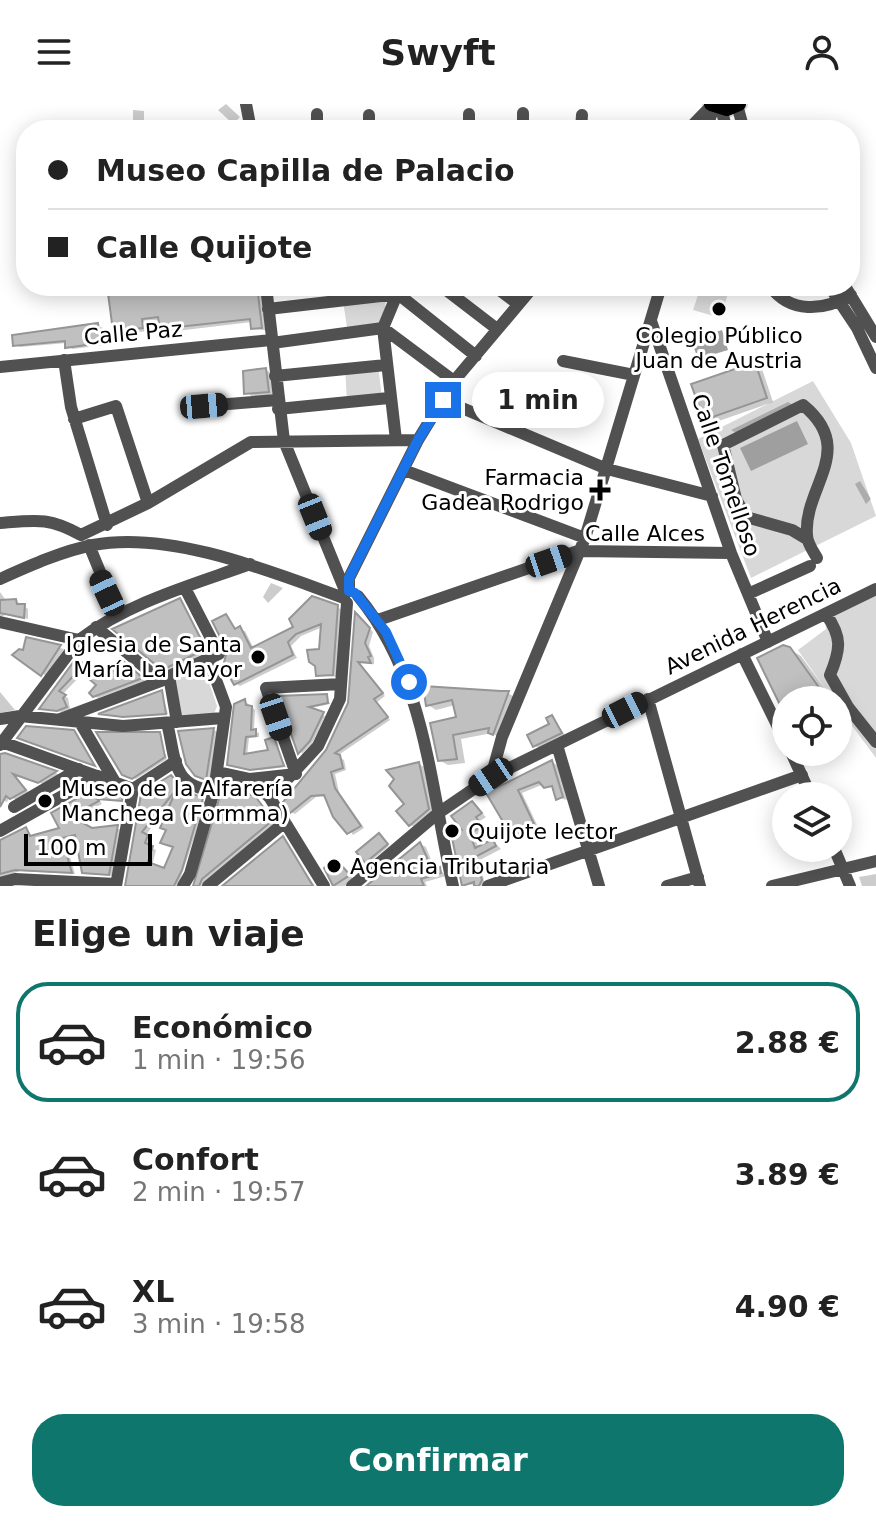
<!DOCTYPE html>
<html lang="es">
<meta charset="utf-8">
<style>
:root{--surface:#fff;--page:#f6f6f6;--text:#222;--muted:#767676;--line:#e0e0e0;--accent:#0f766e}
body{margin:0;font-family:"DejaVu Sans",sans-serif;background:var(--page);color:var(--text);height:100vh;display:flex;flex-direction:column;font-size:30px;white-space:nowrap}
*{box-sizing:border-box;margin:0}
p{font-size:26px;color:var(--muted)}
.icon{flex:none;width:44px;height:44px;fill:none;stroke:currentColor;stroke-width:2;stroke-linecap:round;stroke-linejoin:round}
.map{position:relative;height:782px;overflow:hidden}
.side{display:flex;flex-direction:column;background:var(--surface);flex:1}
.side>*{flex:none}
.guide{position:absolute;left:16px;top:16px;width:844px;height:176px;border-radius:32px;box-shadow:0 4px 20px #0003;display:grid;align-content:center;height:176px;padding:0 32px;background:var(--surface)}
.tools{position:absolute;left:772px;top:582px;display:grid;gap:16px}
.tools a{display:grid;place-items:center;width:80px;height:80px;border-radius:50%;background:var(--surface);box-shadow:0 4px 20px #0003;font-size:40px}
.scale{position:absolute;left:24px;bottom:20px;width:128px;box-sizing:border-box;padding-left:8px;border:4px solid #000;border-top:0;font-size:22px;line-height:28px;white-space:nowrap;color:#000;-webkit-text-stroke:6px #fff;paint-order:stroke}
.end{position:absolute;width:36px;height:36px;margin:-18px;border:10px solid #1a73e8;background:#fff;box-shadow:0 0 0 4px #fff}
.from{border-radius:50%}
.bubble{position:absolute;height:56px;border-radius:28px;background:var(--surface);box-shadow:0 4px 20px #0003;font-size:26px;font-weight:600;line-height:56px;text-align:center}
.car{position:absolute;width:24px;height:48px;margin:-24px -12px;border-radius:10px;box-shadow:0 0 6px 2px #0007;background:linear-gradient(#222 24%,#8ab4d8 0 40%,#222 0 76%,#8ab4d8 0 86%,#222 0)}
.guide b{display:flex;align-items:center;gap:28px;height:76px;font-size:30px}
.guide b+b{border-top:2px solid var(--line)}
.guide i{width:20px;height:20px;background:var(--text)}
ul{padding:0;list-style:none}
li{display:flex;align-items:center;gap:24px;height:120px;margin:0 16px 12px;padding:0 16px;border:4px solid transparent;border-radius:32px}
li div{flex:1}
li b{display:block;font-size:30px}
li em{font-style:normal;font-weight:600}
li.on{border-color:var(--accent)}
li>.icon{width:72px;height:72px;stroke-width:1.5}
h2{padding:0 32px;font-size:36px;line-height:96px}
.cta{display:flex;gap:16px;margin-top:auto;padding:16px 32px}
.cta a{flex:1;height:92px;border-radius:32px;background:var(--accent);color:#fff;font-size:32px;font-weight:600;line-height:92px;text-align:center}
header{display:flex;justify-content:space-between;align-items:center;height:104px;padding:0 32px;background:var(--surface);font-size:36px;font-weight:600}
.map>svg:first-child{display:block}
.green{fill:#d8d8d8}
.water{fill:#9f9f9f}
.shadow{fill:#0003;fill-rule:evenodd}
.building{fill:#c0c0c0;stroke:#959595;stroke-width:2;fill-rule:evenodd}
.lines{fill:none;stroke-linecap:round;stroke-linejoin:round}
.major-casing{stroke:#dbdbdb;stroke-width:18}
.minor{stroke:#515151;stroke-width:12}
.major{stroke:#000;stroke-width:14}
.route{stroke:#1a73e8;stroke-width:10}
.poi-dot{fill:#000;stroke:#fff;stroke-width:3}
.labels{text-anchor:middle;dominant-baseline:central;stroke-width:6;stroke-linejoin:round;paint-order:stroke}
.street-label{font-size:22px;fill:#000;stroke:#fff}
.poi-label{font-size:22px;fill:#000;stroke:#fff;text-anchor:start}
</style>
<header><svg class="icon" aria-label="menu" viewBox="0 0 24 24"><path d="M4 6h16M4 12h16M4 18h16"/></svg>Swyft<svg class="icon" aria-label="person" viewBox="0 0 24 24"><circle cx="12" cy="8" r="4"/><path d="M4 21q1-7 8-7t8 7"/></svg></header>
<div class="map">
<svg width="876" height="782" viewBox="0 0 876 782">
<rect width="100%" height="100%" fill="#fff"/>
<!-- green -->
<path class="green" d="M701 182H730L721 214 693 206Z
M386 192 383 224 348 230 343 197Z
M378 261 382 294 347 298 345 264Z
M813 277 851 339 876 412 751 474 698 335Z
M876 490V654L838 603V596H833L798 546 826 525 825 515Z
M203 561 217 602 214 610 181 614 174 574Z"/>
<!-- water -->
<path class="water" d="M722 226 728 246 698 255 691 236Z
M797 317 808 340 751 367 740 344Z"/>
<!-- shadow -->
<path class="shadow" d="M226 0 240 13 233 20 218 6Z
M133 6 144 7V17L133 16Z
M109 182H264L268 227 253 224 252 218 168 228 161 224V216L148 217 149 227 121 230 114 226Z
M98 222 103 224 105 241 72 245 67 239 20 243 15 240Z
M755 260 762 265 773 298 713 319 705 315Z
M266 266 273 270 276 291 253 293 246 288Z
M788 298 793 301 736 329 731 326Z
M860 377 871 395 866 400 855 380Z
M271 479 283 484 268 499 263 493Z
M0 488 7 498 16 497 28 505V515L8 510 0 513Z
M180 496 209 547 167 567 163 565Z
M337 503 342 506 337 573 318 571 323 523 301 532 291 542 297 554 240 582 227 573 229 546 226 512 237 526 245 527 254 545Z
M357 510 373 528 369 542 374 554V560L359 558 385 592 377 598 390 616 337 652 344 656 346 666 335 670 339 688 364 724 353 731 327 692 316 693 295 710 291 708 328 647 350 599Z
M27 536 64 545 46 572 15 551 24 549Z
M789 545 801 552 833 596H786V609L760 555Z
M78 556 98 576 108 566 114 569 126 561 145 577 98 594 94 592 99 581 84 568 62 591 68 594 70 605 62 608 42 604Z
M425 585 508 589 516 594 498 633 492 629 461 635 465 659 448 661 439 656 458 615 455 601 436 606 428 601Z
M0 588 15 606 0 609Z
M162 588 168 610 127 613 102 611Z
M327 592 330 600 307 605 325 612 313 638 302 650 281 594Z
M245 597 255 606 254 627 259 629V633L249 634 247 652 270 648 273 635 286 663 261 666 230 659Z
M552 613 565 631 539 644 534 641 552 621Z
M213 626 218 628 211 676 191 666Z
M159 630 167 655 136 675 127 672Z
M0 652 56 669 59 671 43 680 13 669 28 688 16 696 10 692 7 698 0 695Z
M552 658 557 661 568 696 557 694 555 685 544 680 522 689 539 725 519 735 514 732 489 689Z
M419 660 424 663 433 708 415 723 410 721 407 701Z
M171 673 187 690 206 698 178 782H126L143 692ZM171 699 169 727 175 743 165 767 152 762 156 746 148 742 151 735 145 732Z
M245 685 276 719 204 782H195Z
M92 688 126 695 99 696 102 700 88 707 90 716 80 720 91 726 121 725 113 772 83 768 78 733 65 735 75 770 20 767 0 774V737L26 725 33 733 61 725Z
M472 700 486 713 480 717 486 725 475 734 479 745 493 737 501 745 480 756 485 782 464 780 465 727Z
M283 734 315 782H225Z
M382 734 389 742 369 759 366 758Z
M420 740 426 743 435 766 440 765 446 772 425 778 427 782H369Z
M336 756 353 775 345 782H335L326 765Z
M876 770V782H862L859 773Z"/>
<!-- building -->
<path class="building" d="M107 182H257L262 224 251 225 250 215 160 225 158 213 142 215 143 224 113 227Z
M98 219 100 239 65 244V237L13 242 12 231Z
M755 258 767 294 704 316 691 280Z
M266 264 269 288 244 290 243 267Z
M312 492 338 501 333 571 316 572 315 562 309 558 307 546 319 545 321 520 296 530 288 538 293 551 234 581 229 572 225 574 222 566 227 547 212 517 226 510 235 525 240 522 251 544 293 523 289 515Z
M180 494 206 545 162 566 112 525Z
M16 495 17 500H25L24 514 0 509V496Z
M355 508 370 524 365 539 371 552 368 553 371 559 358 558 383 589 374 595 388 613 335 649 340 651 343 664 331 668 335 684 361 722 347 730 333 713 324 691 311 692 290 709 283 698 326 646 348 599Z
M26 533 61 541 41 572 12 551 19 545 23 546Z
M783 541 790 543 828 596H786V613L757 554Z
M77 553 96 575 108 563 112 568 122 556 143 574 93 593 89 589 96 581 79 566 59 587 66 591 63 594 67 603 57 607 39 605Z
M423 582 501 587H509L493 631 488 629 489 624 453 631 457 655 438 657 430 619 456 613 452 596 426 602Z
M162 586 166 610 123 613 98 610Z
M327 590 328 599 309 603 324 608 310 637 298 650 278 592Z
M245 595 246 601 252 602 251 626 256 625V632L246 633 244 650 268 646 265 636 274 633 284 662 250 666 227 661 234 600Z
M552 611 562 629 533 643 527 631 549 620 546 614Z
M26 622 74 626 95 662 17 634Z
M214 624 206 676 195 672 186 660 178 627Z
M96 628H160L165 653 132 675 122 671Z
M5 649 57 667 38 679 13 670 26 686 10 695 6 692 0 703V650Z
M552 656 563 693 556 696 552 682 544 684 539 678 518 686 535 722 512 733 486 689Z
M419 658 429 705 409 722 396 707 404 700 389 682 394 675 386 666Z
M171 671 184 686 203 694 182 766 174 782H125L141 690ZM176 686 160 724 166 726 160 739 173 743 164 764 148 758 153 742 145 739 148 731 142 728Z
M224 679 246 683 244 689 255 692 273 716 202 775 199 782H193Z
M98 682 123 691 122 697 97 695 99 697 84 705 87 714 79 717 92 724 118 721 109 771 82 769 75 731 62 734 72 769 15 766 0 770V736L26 723 30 732 59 724 51 709 92 686 97 694Z
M472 697 482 709 476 713 482 722 470 730 475 744 493 735 496 742 475 753 482 776 479 782H474V778L462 782 452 734 462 726 451 712Z
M379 729 388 740 365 759 356 748Z
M283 732 313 782H222Z
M420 738 432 765 440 763 441 769 421 775 424 782H366Z
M335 754 350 771 333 782 324 764Z"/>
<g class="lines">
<!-- major casing -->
<g class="major-casing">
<path id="major" d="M711 0 727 5 739 0"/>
</g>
<!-- minor -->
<path class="minor" d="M246 0 251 26
M737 1 744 26
M721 5 727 26
M523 9V26
M317 10V26
M469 10V26
M369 11V26
M581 26 582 11
M688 26 712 1
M706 26 714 2
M266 182 284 337 346 489
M441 182 497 225
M494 182 518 200
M770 182C790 210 824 207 851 191
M829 182 857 224 876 264
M845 182 876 233
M268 205 398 190 476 252
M651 217 731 449 768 538
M272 239 383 224 454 277
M64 256 71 303 107 421
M563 257 634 271
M0 263 271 236
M275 272 386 261
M443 296 607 365 712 392
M204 302 277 296
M278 305 389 294
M74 315 116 302 148 399
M396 336 383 224 400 183
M404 366 585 434
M0 419C36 416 49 413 81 431
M81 431 148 399 251 338 418 336
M807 435 792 426 746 413 736 395 723 341 803 301C858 346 803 383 807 431 807 439 813 447 817 454
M89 441 117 509
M0 475C29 462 62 447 93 441 170 426 272 468 344 494
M349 487V474L418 336 454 277 534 182
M748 490 810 462
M358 492C426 574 430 682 453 782
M826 510C842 533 841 545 830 571L848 603 876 638
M378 516 578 447 731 449
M0 518 79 536
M96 523 161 577 164 575
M742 550 786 639
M648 595 700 782
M0 615 20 612 123 622 223 614
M60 615 161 577
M177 618 169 572 219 550 185 484
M167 619C176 654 171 682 214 687
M81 620 115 678
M2 638 133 685
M0 641 79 536C129 498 192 481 250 460
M557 641 599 782
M791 648 811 692
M218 668 250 675 296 670
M296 670 266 584 341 580
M491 673 502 633 585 434 661 182
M250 675 270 694 324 782
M270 694 318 642 340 595 347 499
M14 703 79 665
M0 727 98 672
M834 744 850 782
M0 779 15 775 116 780
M116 782 133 685 176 657
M183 782 190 770 214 687 226 603 208 554
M208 782 285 718
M352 782 437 710 491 673 876 485
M488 782 802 671
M667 782 698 773
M772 782 876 757"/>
<!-- major -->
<use href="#major" class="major"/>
</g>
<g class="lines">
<!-- route -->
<path class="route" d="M409 578 386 528 355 489 349 487V474L418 336 443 296"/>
</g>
<!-- markers -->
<g class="poi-dot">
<circle cx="719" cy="205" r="8"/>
<path d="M596 374h8v8h8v8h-8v8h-8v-8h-8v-8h8z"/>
<circle cx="258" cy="553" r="8"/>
<circle cx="45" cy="697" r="8"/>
<circle cx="452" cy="727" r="8"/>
<circle cx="334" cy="762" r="8"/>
</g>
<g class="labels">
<!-- street labels -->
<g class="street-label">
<text transform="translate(133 229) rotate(-5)">Calle Paz</text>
<text transform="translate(726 371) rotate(71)">Calle Tomelloso</text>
<text x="645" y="429">Calle Alces</text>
<text transform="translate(753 522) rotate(-26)">Avenida Herencia</text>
</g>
<!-- poi labels -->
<g class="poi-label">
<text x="719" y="231" text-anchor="middle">Colegio Público<tspan x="719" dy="25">Juan de Austria</tspan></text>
<text x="584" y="373" text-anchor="end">Farmacia<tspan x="584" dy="25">Gadea Rodrigo</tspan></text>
<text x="242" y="540" text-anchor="end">Iglesia de Santa<tspan x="242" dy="25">María La Mayor</tspan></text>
<text x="61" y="684">Museo de la Alfarería<tspan x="61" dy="25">Manchega (Formma)</tspan></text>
<text x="468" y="727">Quijote lector</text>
<text x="350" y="762">Agencia Tributaria</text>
</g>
</g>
</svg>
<div class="tools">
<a><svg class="icon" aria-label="locate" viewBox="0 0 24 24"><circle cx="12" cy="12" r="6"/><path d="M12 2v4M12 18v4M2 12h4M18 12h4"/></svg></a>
<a><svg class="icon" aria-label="layers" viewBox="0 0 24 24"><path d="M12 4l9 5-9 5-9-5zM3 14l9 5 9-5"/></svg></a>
</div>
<div class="scale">100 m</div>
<i class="end from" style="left:409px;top:578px"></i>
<i class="end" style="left:443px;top:296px"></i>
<div class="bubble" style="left:472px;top:268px;width:132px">1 min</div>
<i class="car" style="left:204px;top:302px;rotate:85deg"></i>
<i class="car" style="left:315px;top:413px;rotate:158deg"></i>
<i class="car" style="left:549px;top:457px;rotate:71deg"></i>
<i class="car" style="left:107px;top:489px;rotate:335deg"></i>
<i class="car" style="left:625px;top:606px;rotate:63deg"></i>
<i class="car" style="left:276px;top:613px;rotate:161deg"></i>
<i class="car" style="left:491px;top:673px;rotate:236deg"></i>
<div class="guide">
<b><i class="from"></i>Museo Capilla de Palacio</b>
<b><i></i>Calle Quijote</b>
</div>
</div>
<section class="side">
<h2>Elige un viaje</h2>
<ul>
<li class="on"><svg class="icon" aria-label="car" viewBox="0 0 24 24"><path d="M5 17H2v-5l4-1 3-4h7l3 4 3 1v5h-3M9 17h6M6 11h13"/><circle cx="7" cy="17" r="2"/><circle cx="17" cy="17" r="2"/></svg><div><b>Económico</b><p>1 min · 19:56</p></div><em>2.88 €</em></li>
<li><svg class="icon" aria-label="car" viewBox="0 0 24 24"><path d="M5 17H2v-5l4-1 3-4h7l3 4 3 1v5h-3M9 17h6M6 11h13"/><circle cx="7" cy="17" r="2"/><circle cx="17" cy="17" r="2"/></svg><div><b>Confort</b><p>2 min · 19:57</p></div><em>3.89 €</em></li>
<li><svg class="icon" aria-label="car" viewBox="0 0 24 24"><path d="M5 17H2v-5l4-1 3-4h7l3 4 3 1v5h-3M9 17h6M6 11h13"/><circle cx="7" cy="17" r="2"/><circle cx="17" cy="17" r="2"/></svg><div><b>XL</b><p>3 min · 19:58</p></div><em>4.90 €</em></li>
</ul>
<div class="cta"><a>Confirmar</a></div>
</section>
